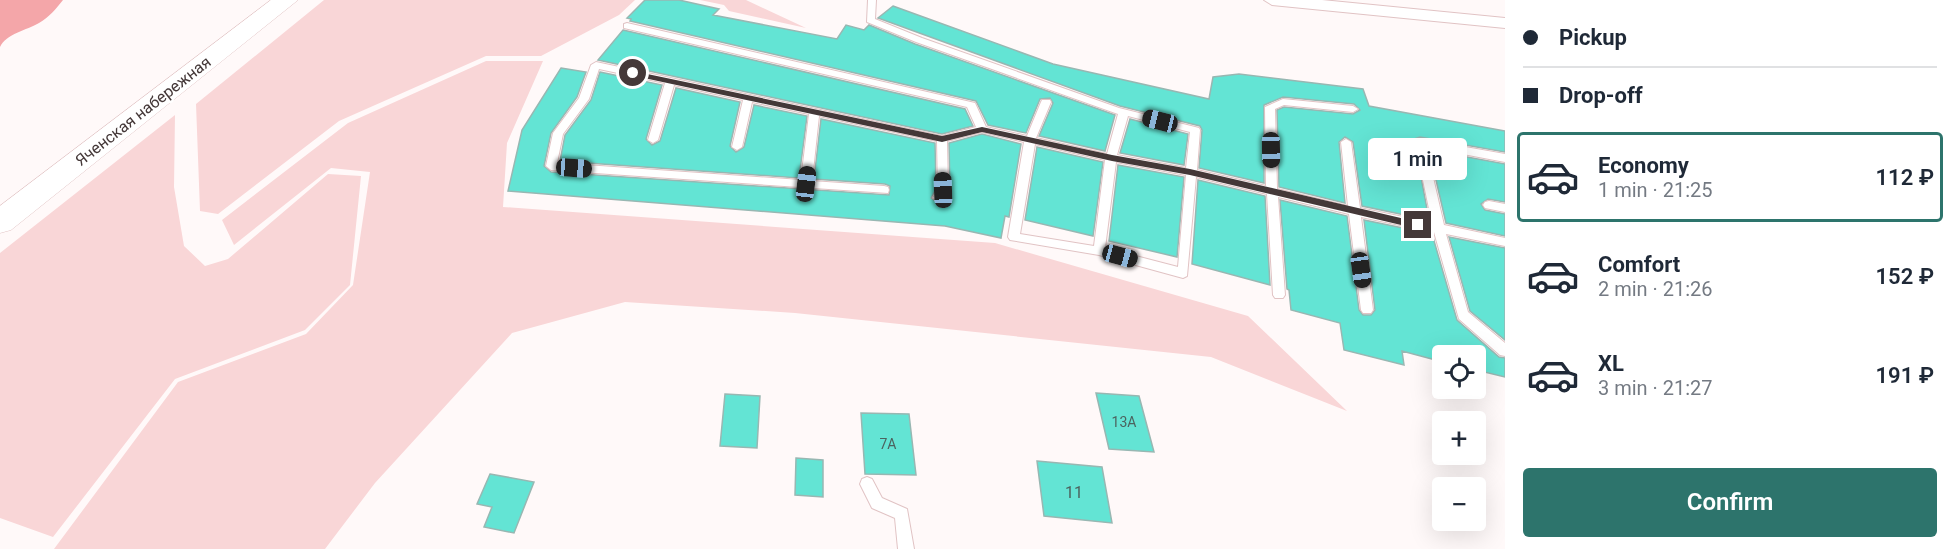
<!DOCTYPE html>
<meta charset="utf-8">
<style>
:root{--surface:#fff;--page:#f6f6f7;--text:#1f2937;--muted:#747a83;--line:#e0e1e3;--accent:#2d746c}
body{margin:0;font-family:Roboto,sans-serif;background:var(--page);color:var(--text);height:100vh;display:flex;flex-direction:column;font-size:22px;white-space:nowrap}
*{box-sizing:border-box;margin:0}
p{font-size:20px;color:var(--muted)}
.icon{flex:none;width:33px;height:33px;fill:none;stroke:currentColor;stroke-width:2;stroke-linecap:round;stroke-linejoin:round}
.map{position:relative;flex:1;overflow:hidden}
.side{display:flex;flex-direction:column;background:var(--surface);width:450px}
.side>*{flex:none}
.banner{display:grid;align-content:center;height:132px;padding:0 18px;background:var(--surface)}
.buttons{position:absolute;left:1432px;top:345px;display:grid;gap:12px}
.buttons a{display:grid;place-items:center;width:54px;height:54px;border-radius:6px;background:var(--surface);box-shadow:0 6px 24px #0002;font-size:30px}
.end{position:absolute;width:27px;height:27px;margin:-14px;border:8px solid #443838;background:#fff;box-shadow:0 0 0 3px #fff}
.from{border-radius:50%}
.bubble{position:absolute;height:42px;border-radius:6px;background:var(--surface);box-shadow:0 6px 24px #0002;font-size:20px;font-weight:600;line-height:42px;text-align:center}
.car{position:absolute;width:18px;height:36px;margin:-18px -9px;border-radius:8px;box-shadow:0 0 4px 2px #0007;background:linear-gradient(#222 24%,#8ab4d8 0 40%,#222 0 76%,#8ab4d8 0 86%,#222 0)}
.banner b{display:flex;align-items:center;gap:21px;height:57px;font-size:22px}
.banner b+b{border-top:2px solid var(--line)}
.banner i{width:15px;height:15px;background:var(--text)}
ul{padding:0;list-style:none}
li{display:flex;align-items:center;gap:18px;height:90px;margin:0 12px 9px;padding:0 6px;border:3px solid transparent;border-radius:6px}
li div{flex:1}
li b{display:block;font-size:22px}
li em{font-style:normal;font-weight:600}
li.selected{border-color:var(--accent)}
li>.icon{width:54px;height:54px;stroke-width:1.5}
.button{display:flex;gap:12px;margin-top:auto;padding:12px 18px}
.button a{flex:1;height:69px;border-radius:6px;background:var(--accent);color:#fff;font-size:24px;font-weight:600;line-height:69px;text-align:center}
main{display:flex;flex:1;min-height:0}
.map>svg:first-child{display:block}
.green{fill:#f9d6d7}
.water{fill:#f4a6a9}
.building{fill:#63e4d4;stroke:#98b7b2;stroke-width:1.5}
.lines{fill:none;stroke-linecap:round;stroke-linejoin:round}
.lane-casing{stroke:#e1c3c4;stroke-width:2}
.street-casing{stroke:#e1c3c4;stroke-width:2}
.secondary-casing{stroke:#e1c3c4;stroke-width:1}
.lane{fill:#fff;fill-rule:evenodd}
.street{fill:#fff;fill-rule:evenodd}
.secondary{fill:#fff;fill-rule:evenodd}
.route{fill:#443838}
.labels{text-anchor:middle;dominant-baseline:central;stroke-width:4.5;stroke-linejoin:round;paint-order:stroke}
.number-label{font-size:14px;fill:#4c635f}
.street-label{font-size:16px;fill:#443838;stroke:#fff}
.near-number-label{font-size:16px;fill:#4c635f}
</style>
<main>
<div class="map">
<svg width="1505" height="549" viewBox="0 0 1505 549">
<rect width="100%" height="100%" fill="#fff9f9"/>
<!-- green -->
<path class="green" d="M324 0H635L619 15 541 56H486L339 121 218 214 200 211 196 104Z
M700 0H746L806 28 729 11 724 5Z
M486 61H543L507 143 503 207 995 243 1248 316 1347 411 1211 357 795 313 625 302 512 333 375 483 325 549H54L178 382 306 334 353 285 370 172 331 168 234 245 222 220 348 123Z
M175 115 174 187 184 246 205 266 228 259 328 174 361 176 350 285 305 330 175 379 53 537 0 518V253Z"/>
<!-- water -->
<path class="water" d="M0 0H63C56 9 49 17 39 23 27 30 6 34 0 47Z"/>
<!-- building -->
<path class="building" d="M645 0H679L719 9 713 15 837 39 846 25 864 30 869 25 915 44 1115 115 1105 151 1039 136 1053 103 1050 98 1040 99 1026 133 988 125 976 101 630 21 631 19 627 18Z
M893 6 1053 64 1209 99 1213 77 1239 74 1363 89 1369 106 1505 131V152L1420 137 1414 139 1429 220 1362 206 1353 142 1345 137 1339 142 1345 203 1279 187 1277 110 1284 107 1353 114 1360 110 1354 104 1283 97 1264 105V183L1199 168 1202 130 1200 126 1120 106 878 18Z
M623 30 965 109 973 126 942 134 598 60Z
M561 68 586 72 577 97 551 133 544 166 551 172 889 195 890 186 885 184 814 179 821 119 935 143 936 189 931 198 940 204 945 202 950 190 949 143 982 134 1021 144 1009 217 1005 216 1001 238 945 226 508 191 522 130Z
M600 72 662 85 646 139 652 145 660 141 676 88 740 102 730 146 736 152 744 147 754 105 807 116 799 178 560 161 565 135 591 100Z
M1130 119 1188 134 1184 165 1120 153Z
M1037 147 1103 162 1093 236 1025 220Z
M1429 150 1505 164V202L1488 199 1481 204 1485 210 1505 214V236L1446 223Z
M1118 165 1184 177 1177 257 1109 241Z
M1198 180 1265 196 1270 285 1192 264Z
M1280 200 1347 216 1359 310 1363 315H1371L1375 310 1364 220 1432 234 1457 320 1499 357 1505 358V377L1476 370V356H1443V362L1402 351 1404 365 1344 350 1340 323 1291 310 1289 290 1287 289Z
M1449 237 1505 248V340L1470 311Z
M1096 393 1139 396 1154 452 1109 449Z
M725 394 760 396 757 448 720 446Z
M861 413 909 414 916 475 865 474Z
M796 458 823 460V497L795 495Z
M1037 461 1102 467 1112 523 1044 516Z
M490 474 534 482 514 533 484 527 492 507 477 504Z"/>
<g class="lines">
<!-- lane casing -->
<g class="lane-casing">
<path id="lane" d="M868 0H876L875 19 922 38 1119 108 1199 128 1200 130 1197 170 1266 186 1265 107 1283 99 1353 106 1358 109 1353 112 1284 105 1275 109 1277 189 1348 206 1341 142 1346 139 1351 142 1360 208 1432 223 1415 142 1416 140 1420 139 1505 154V162L1426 147 1444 225 1505 238V246L1446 234 1468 312 1505 343V356L1500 355 1459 319 1434 232 1361 217 1373 310 1371 313H1363L1361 310 1349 214 1278 197 1285 295 1283 298H1275L1273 295 1267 194 1196 177 1187 276 1183 278 1099 255 1010 240 1008 237 1024 142 982 132 947 141 948 190 943 201 939 202 933 198 938 190 937 141 819 116 812 181 884 186 888 187 889 190 888 193 551 170 546 166 553 133 579 98 591 65 596 62 942 136 976 127 967 107 624 28V24L627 23 975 103 986 127 1027 136 1041 102 1042 100H1050L1051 102 1036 138 1107 154 1118 114 916 42 867 22ZM599 69 665 83 648 140 653 143 658 140 674 85 743 100 732 147 737 150 742 147 752 102 809 114 801 180 557 163 563 134 589 99ZM1128 116 1190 132 1186 168 1117 155ZM1035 144 1105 160 1094 246 1020 234ZM1116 162 1186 175 1178 267 1105 248Z
M1489 201 1505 204V212L1485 208 1483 205 1485 202Z
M867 477 872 479 882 498 907 509 914 549H898L895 518 872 508 860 484 862 479Z"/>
</g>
<!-- street casing -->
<g class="street-casing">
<path id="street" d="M1264 0H1322L1505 18V28L1272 5Z"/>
</g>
<!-- secondary casing -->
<g class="secondary-casing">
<path id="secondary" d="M271 0H298L11 230 0 233V206Z"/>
</g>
<!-- lane -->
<use href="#lane" class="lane"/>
<!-- street -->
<use href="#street" class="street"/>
<!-- secondary -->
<use href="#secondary" class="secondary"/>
</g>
<!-- route -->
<path class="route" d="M633 71 942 136 982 127 1112 155 1190 169 1418 222 1422 225 1418 229 1190 175 1112 161 982 132 942 142 630 75V71Z"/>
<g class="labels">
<!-- number labels -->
<g class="number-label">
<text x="1124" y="422">13А</text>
<text x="888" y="444">7А</text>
</g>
<!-- street labels -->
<g class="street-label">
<text transform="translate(143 111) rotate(-38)">Яченская набережная</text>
</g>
<!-- near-number labels -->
<g class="near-number-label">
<text x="1074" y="492">11</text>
</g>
</g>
</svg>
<div class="buttons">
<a><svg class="icon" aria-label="locate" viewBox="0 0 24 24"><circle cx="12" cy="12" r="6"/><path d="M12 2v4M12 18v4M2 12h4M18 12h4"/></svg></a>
<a>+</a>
<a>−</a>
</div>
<i class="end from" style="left:633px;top:73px"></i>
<i class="end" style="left:1418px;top:225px"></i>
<div class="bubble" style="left:1368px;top:138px;width:99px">1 min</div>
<i class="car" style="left:1160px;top:121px;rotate:284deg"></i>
<i class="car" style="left:1271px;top:150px;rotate:179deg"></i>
<i class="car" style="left:574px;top:168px;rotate:94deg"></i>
<i class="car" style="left:806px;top:184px;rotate:7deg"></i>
<i class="car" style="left:943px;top:190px;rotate:358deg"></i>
<i class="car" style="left:1120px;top:256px;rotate:105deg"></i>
<i class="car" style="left:1361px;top:270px;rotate:172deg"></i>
</div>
<section class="side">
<div class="banner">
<b><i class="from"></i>Pickup</b>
<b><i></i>Drop-off</b>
</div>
<ul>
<li class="selected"><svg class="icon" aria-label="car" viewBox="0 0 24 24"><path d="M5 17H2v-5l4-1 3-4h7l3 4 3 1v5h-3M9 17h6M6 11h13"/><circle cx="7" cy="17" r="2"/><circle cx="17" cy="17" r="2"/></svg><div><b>Economy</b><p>1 min · 21:25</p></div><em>112 ₽</em></li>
<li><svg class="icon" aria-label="car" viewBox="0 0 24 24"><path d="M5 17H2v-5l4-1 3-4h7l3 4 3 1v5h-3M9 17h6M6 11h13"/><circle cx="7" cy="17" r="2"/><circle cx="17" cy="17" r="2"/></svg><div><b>Comfort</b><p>2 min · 21:26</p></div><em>152 ₽</em></li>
<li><svg class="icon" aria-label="car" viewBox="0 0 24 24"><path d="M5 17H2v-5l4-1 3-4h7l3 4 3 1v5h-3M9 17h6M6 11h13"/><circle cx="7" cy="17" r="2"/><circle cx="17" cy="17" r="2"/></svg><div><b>XL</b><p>3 min · 21:27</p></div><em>191 ₽</em></li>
</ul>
<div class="button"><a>Confirm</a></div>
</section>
</main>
